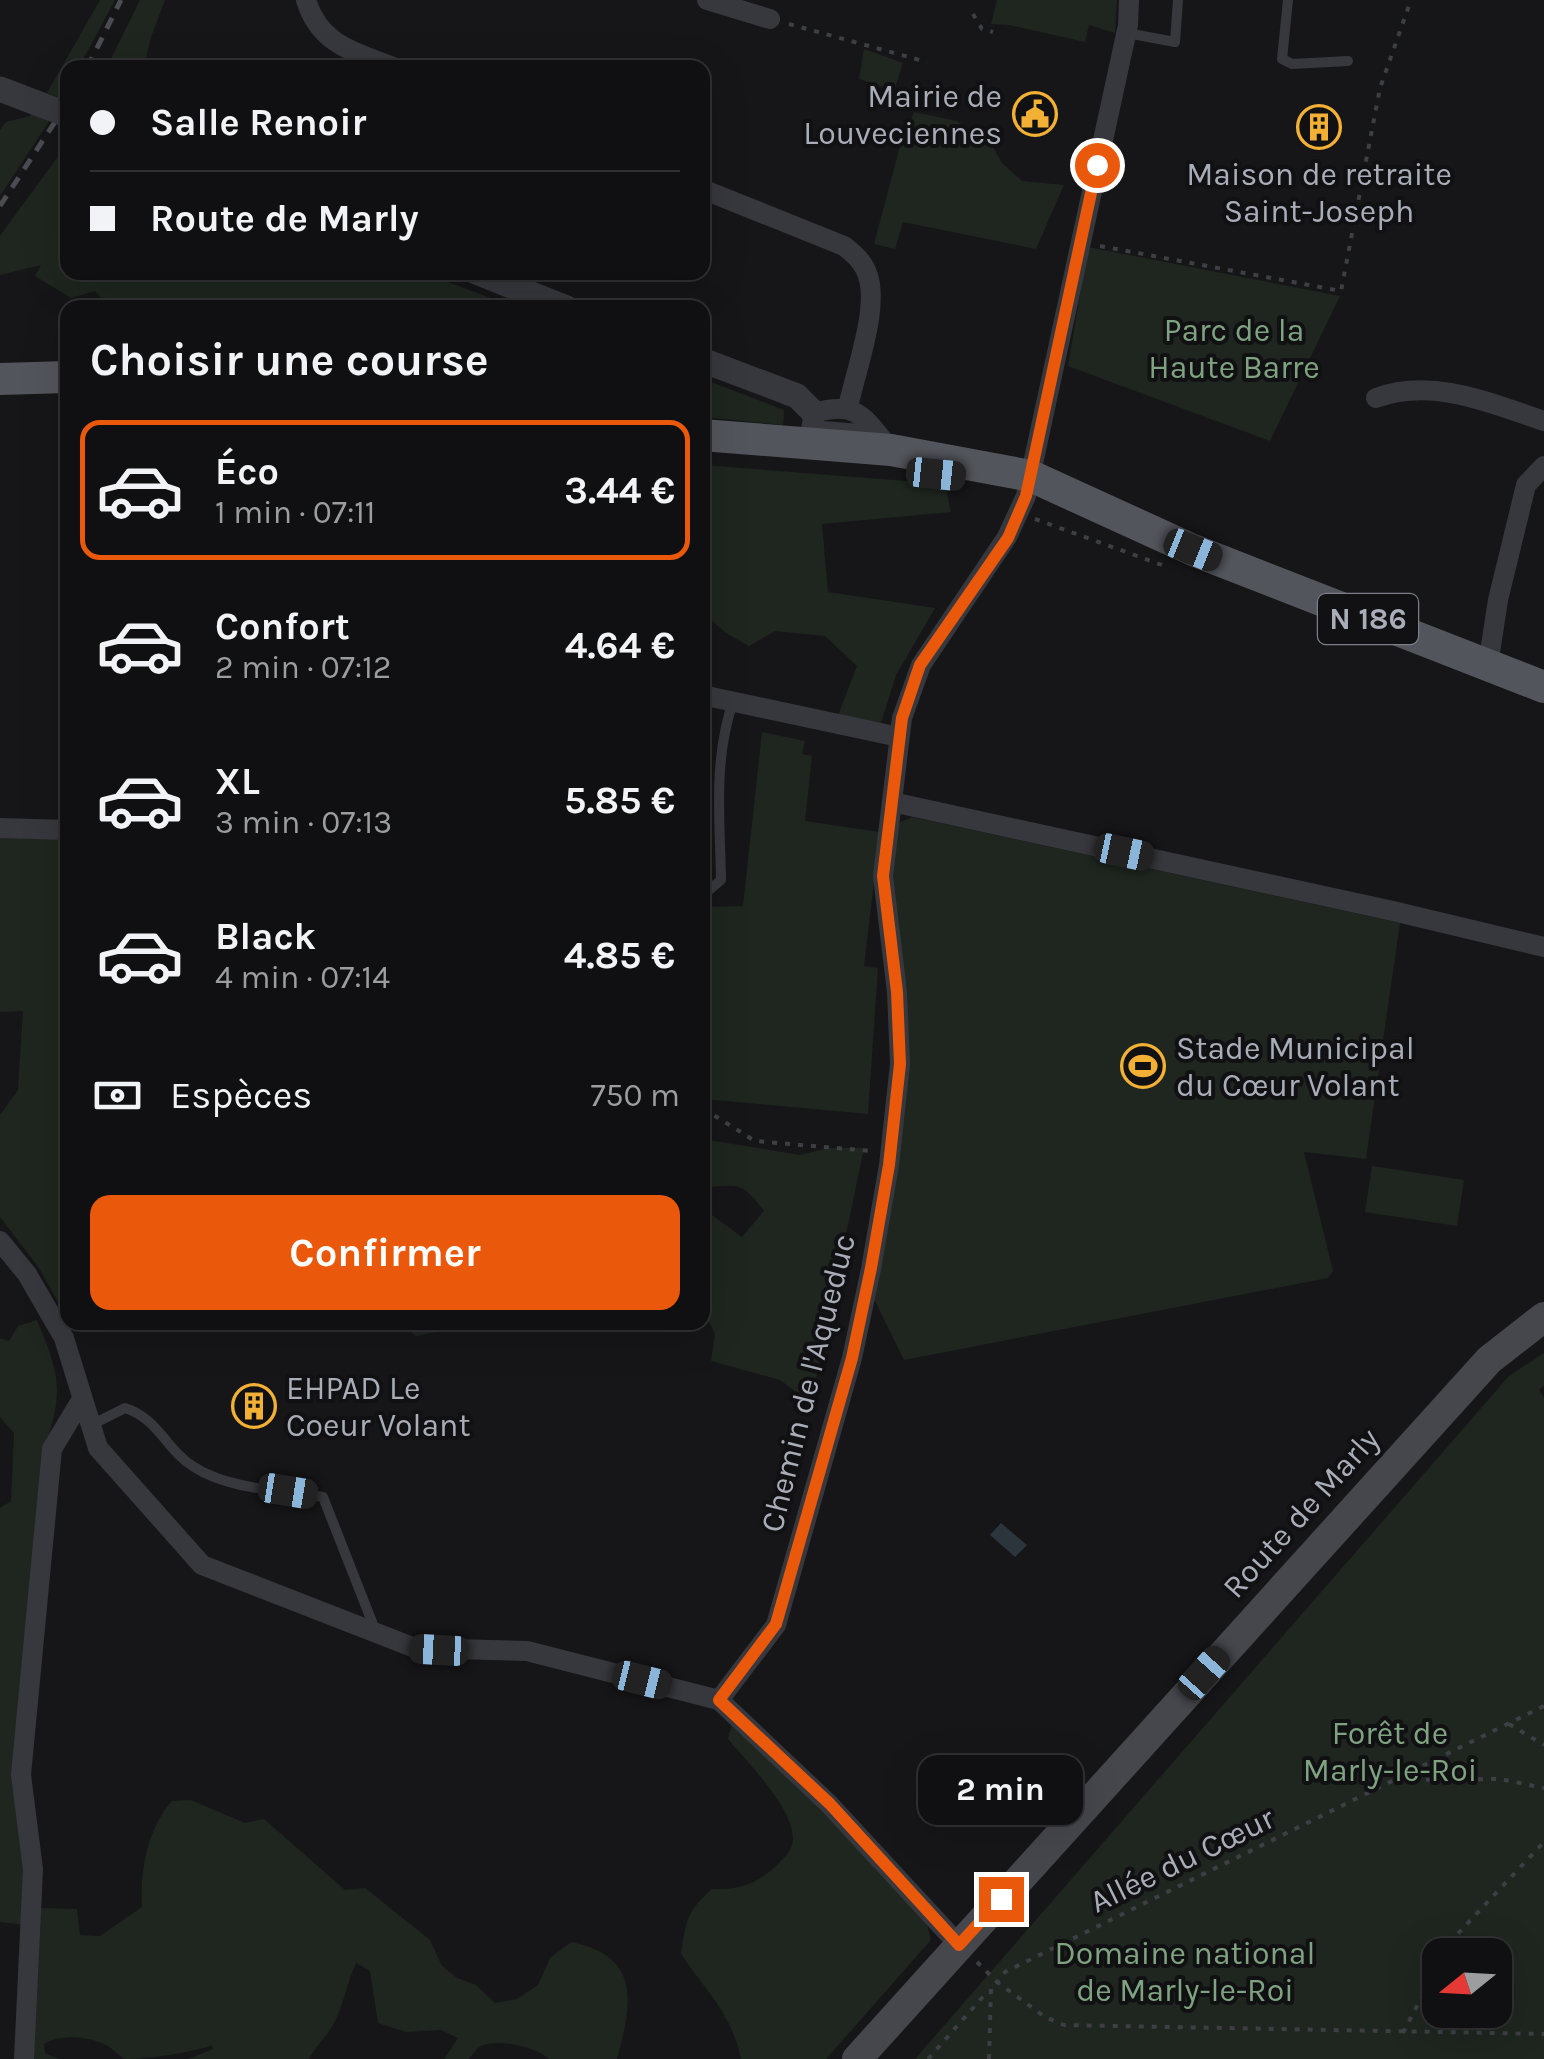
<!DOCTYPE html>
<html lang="fr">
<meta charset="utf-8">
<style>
:root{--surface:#101012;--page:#1e1e20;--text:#f1f3f6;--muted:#9c9d9f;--line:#303032;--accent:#ea580c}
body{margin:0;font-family:Karla,sans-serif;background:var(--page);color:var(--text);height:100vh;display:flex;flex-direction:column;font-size:38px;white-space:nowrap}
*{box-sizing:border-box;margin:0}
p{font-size:32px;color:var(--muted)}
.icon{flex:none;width:55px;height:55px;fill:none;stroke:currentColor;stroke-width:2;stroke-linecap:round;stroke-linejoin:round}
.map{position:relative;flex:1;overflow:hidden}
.panel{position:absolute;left:60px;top:300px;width:650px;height:1030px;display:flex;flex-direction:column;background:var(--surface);border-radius:20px;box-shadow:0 10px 40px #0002,0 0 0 2px var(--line)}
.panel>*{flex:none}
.guide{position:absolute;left:60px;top:60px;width:650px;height:220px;border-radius:20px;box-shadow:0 10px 40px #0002,0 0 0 2px var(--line);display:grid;align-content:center;height:220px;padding:0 30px;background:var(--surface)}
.needle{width:65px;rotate:252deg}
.fabs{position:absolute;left:1422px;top:1938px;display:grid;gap:20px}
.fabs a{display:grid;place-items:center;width:90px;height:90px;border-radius:20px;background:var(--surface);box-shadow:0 10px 40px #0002,0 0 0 2px var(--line);font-size:50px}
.end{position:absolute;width:45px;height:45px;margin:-22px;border:12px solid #ea580c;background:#fff;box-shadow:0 0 0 5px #fff}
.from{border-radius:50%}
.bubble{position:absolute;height:70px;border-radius:20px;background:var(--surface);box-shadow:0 10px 40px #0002,0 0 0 2px var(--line);font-size:32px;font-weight:700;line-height:70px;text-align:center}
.car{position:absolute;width:30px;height:60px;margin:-30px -15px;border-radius:12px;box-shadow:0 0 8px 2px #0007;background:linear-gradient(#222 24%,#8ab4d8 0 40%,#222 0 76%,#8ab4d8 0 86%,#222 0)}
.guide b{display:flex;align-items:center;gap:35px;height:95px;font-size:38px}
.guide b+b{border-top:2px solid var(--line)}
.guide i{width:25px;height:25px;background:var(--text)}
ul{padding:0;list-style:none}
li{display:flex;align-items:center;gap:30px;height:140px;margin:0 20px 15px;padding:0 10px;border:5px solid transparent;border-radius:20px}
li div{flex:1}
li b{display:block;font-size:38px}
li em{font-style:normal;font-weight:700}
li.selected{border-color:var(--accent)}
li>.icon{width:90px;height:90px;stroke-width:1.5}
h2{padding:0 30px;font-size:45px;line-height:120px}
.pay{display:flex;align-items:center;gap:25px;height:110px;padding:0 30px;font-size:38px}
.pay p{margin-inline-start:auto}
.primary-button{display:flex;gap:20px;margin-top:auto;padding:20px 30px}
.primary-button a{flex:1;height:115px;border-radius:20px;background:var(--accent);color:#fff;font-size:40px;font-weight:700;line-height:115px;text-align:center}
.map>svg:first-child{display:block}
.green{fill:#1e261f;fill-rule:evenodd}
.water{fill:#2c353c}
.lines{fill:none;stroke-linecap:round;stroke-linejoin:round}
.path{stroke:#3d3f44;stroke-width:4;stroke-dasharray:5 8;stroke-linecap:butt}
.service{stroke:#37383d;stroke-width:10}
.minor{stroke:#37383d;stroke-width:20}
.tertiary{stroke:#37383d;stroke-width:25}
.secondary{stroke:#45474d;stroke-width:30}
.primary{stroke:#53555c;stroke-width:32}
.rail{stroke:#4a4c52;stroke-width:5;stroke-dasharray:12 10;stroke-linecap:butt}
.tertiary-bridge{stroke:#37383d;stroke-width:25}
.route{stroke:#ea580c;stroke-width:12}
.labels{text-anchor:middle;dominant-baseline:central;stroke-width:8;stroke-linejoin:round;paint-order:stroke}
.shield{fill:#111113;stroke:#7b7e86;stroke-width:2.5}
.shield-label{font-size:30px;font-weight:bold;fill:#a8adb8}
.poi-label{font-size:32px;fill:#a8adb8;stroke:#111113;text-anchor:start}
.park-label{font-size:32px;fill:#7fa381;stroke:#111113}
.street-label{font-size:32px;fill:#a8adb8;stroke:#111113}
</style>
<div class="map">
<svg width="1544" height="2059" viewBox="0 0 1544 2059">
<rect width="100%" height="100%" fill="#161618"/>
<!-- green -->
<path class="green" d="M100 0H115L79 67 68 68 67 89 62 99 47 93Z
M140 0H165L151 37 144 67H107Z
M997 0H1117L1115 33 1089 25 1085 42 1009 25 991 24Z
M864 49 903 63 894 91 859 79Z
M32 112 50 120 0 196V130L6 122 30 116Z
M914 112 957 121 991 144 1002 163 1022 181 1064 185 1036 249 903 222 895 249 874 244 900 146Z
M67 144 68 272 424 273 515 307H109L95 291 71 298 35 276 41 265 0 275V236Z
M1088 247 1340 296 1270 441 1068 366Z
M703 379 784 410 783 425 703 417Z
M703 465 945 484 951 512 822 524 828 592 935 608 896 675 881 723 837 718 857 666 825 636 775 631 749 646 726 633 703 613Z
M762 732 805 741 802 754 812 756 805 821 880 832 864 966 878 968 868 1114 703 1099V907L743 906Z
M703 761H705L708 876 703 882Z
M912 817 1400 923 1366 1159 1304 1152 1333 1271 1328 1278 904 1360 874 1299 896 1178 891 883 898 823Z
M0 836 67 839V1318L39 1268 0 1217V1115L18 1090 23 1011 0 1012Z
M702 1139 800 1155 828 1148H864L811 1403 780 1380 711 1361 715 1334 703 1309 708 1279 703 1226 712 1215 742 1237 764 1211C742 1181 739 1185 703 1187Z
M1372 1166 1464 1180 1457 1226 1365 1212Z
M37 1320C64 1384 62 1395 41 1460L14 1778 29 1876 25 1925 0 1922V1508L11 1501 14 1433 0 1417V1338L9 1341 18 1326Z
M398 1323V1322L484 1323 416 1336Z
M1544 1353V1386L1539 1390 1544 1398V2059H915L1509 1376ZM1440 1955H1495V2010H1440Z
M733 1720 827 1812 927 1924 931 1940 826 2059H741C732 2014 706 1991 681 1954 686 1921 686 1912 712 1889 739 1890 757 1884 777 1865 784 1858 793 1850 793 1839 793 1807 748 1763 728 1739Z
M191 1800 245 1823 264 1819 345 1890 365 1888 430 1940 442 1966 457 1978 476 1985 495 2003 517 1999 538 1985 550 1958 571 1942C642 1956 632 2004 617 2059H549C536 2047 498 2038 481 2046 476 2049 473 2055 468 2059H444L458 2038 441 2030 406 2032 378 2023 370 1971 356 1963C347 1982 343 2008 333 2025 326 2037 316 2046 309 2059H188L213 2049 212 2045C191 2053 147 2059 125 2059 119 2056 112 2048 106 2045 88 2036 61 2034 44 2044L45 2053 59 2059H30L40 1908 77 1909 80 1935 100 1936 142 1907C140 1871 147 1829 172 1801Z"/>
<!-- water -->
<path class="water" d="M1001 1523 1027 1545 1015 1557 990 1535Z"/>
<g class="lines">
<!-- path -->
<path class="path" d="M973 14 982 29 993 32
M789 24 927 62
M1100 246 1341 291 1380 88 1411 0
M1035 519 1162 565
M702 1113 712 1114 755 1141 871 1151
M1509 1724 1544 1745
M1400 1780 1500 1779 1544 1788
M1444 1955 1450 1942 1544 1842
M977 1962 997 1982 1005 1972 1544 1706
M1403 2033 1440 1962
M928 2059 988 1991
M989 2059 991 1989 997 1982 1045 2017 1064 2025 1544 2034"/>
<!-- service -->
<path class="service" d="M1288 0 1282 59 1292 64 1348 61
M1127 33 1175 42 1178 0
M810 425 873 430
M702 896 721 880C720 820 713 760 733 702
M91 1425 125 1408C159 1419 166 1450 194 1467 230 1490 282 1490 323 1497L376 1632"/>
<!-- minor -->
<path class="minor" d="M306 0C320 46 356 52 396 68
M707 0 770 19
M702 189 844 246C855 255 864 262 868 276 879 309 855 373 848 407
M1376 398C1432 377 1490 403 1544 421
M809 441 814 413C858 400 864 418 891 450
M1488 665 1498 600 1526 485 1544 466
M702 695 899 737
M892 802 1393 911 1544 947
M0 828 68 830
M0 1241 27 1274 64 1338 98 1448 202 1565 415 1648 527 1651 719 1700 829 1804 959 1945
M719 1700 776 1625 852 1358 871 1269 889 1165 900 1064 897 992 883 876 902 718 921 665 1007 537 1026 496 1128 25 1129 0
M24 2059 33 1869 21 1775 52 1449 82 1399"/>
<!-- tertiary -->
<path class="tertiary" d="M0 89 34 102
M476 272 567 308
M702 360 797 396 814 413"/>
<!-- secondary -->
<path class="secondary" d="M857 2059 1489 1360 1544 1317"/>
<!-- primary -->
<path class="primary" d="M0 379 68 377
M702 435 891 450 1031 476 1193 550 1544 687"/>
<!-- rail -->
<path class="rail" d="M87 68 121 0
M0 206 68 102"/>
<!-- tertiary-bridge -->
<path class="tertiary-bridge" d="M34 102 68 115"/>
</g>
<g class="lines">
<!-- route -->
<path class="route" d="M1001 1899 959 1945 830 1804 719 1700 776 1624 852 1358 871 1268 889 1165 900 1064 897 992 883 876 902 718 920 665 1008 538 1026 496 1097 165"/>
</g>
<!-- icons -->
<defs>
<g id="civic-ring" transform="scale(2.25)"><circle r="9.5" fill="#111113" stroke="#f2b134" stroke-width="1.5"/><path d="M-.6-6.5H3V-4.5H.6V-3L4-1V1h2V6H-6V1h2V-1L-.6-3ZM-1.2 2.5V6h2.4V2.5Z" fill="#f2b134"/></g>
<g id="building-ring" transform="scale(2.25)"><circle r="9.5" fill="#111113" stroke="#f2b134" stroke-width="1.5"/><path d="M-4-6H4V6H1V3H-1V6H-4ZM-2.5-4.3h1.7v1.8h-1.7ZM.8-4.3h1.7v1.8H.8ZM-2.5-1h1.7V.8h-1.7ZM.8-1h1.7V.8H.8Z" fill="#f2b134"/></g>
<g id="stadium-ring" transform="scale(2.25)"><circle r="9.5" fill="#111113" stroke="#f2b134" stroke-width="1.5"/><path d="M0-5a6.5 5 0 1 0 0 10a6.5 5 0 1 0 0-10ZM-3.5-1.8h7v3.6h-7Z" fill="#f2b134"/></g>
</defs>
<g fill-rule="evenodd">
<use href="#civic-ring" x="1035" y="114"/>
<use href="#building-ring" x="1319" y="127"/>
<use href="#stadium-ring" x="1143" y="1066"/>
<use href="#building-ring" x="254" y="1406"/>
</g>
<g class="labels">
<!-- shield labels -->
<rect class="shield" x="1318" y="594" width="100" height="50" rx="8"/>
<g class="shield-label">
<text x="1368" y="619">N 186</text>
</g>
<!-- poi labels -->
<g class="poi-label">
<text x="1002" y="96" text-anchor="end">Mairie de<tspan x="1002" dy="37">Louveciennes</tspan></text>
<text x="1319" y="174" text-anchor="middle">Maison de retraite<tspan x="1319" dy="37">Saint-Joseph</tspan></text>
<text x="1176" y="1048">Stade Municipal<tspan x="1176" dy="37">du Cœur Volant</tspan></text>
<text x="286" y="1388">EHPAD Le<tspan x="286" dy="37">Coeur Volant</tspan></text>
</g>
<!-- park labels -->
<g class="park-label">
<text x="1234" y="330">Parc de la<tspan x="1234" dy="37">Haute Barre</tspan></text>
<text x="1390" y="1733">Forêt de<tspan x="1390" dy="37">Marly-le-Roi</tspan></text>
<text x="1185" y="1953">Domaine national<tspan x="1185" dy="37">de Marly-le-Roi</tspan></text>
</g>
<!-- street labels -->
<g class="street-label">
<text transform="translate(808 1383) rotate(-76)">Chemin de l'Aqueduc</text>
<text transform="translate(1301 1513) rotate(-48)">Route de Marly</text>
<text transform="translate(1182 1860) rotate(-26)">Allée du Cœur</text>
</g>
</g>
</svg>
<div class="fabs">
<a><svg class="needle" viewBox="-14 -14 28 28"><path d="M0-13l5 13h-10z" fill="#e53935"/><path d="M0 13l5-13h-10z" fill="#9c9d9f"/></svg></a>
</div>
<i class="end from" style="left:1097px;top:165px"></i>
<i class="end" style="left:1001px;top:1899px"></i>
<div class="bubble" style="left:918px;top:1755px;width:165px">2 min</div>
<i class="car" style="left:936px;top:474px;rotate:96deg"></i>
<i class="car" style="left:1193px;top:550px;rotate:112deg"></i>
<i class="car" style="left:1124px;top:852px;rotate:102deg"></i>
<i class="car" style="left:288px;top:1491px;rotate:99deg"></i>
<i class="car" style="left:439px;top:1650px;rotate:273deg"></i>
<i class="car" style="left:1204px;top:1673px;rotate:42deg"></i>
<i class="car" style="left:642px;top:1680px;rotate:104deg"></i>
<div class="guide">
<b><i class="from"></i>Salle Renoir</b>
<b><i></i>Route de Marly</b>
</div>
<section class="panel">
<h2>Choisir une course</h2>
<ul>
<li class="selected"><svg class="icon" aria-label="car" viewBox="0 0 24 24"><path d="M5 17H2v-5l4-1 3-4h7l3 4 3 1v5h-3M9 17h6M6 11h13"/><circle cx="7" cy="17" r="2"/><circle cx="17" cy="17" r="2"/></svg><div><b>Éco</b><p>1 min · 07:11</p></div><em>3.44 €</em></li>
<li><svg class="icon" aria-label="car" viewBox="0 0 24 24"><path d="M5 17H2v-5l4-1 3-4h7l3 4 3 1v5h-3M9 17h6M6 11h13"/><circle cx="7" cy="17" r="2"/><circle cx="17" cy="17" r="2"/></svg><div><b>Confort</b><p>2 min · 07:12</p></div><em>4.64 €</em></li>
<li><svg class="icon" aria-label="car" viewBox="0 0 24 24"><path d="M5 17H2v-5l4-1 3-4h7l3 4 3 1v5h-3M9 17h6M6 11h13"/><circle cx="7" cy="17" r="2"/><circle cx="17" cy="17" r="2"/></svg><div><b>XL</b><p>3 min · 07:13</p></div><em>5.85 €</em></li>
<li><svg class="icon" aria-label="car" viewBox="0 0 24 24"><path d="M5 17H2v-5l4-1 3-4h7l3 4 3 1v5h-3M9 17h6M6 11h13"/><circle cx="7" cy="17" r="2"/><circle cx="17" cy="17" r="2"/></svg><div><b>Black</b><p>4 min · 07:14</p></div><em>4.85 €</em></li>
</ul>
<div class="pay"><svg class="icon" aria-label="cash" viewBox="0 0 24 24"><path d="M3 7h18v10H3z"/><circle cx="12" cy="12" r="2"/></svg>Espèces<p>750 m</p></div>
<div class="primary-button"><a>Confirmer</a></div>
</section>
</div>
